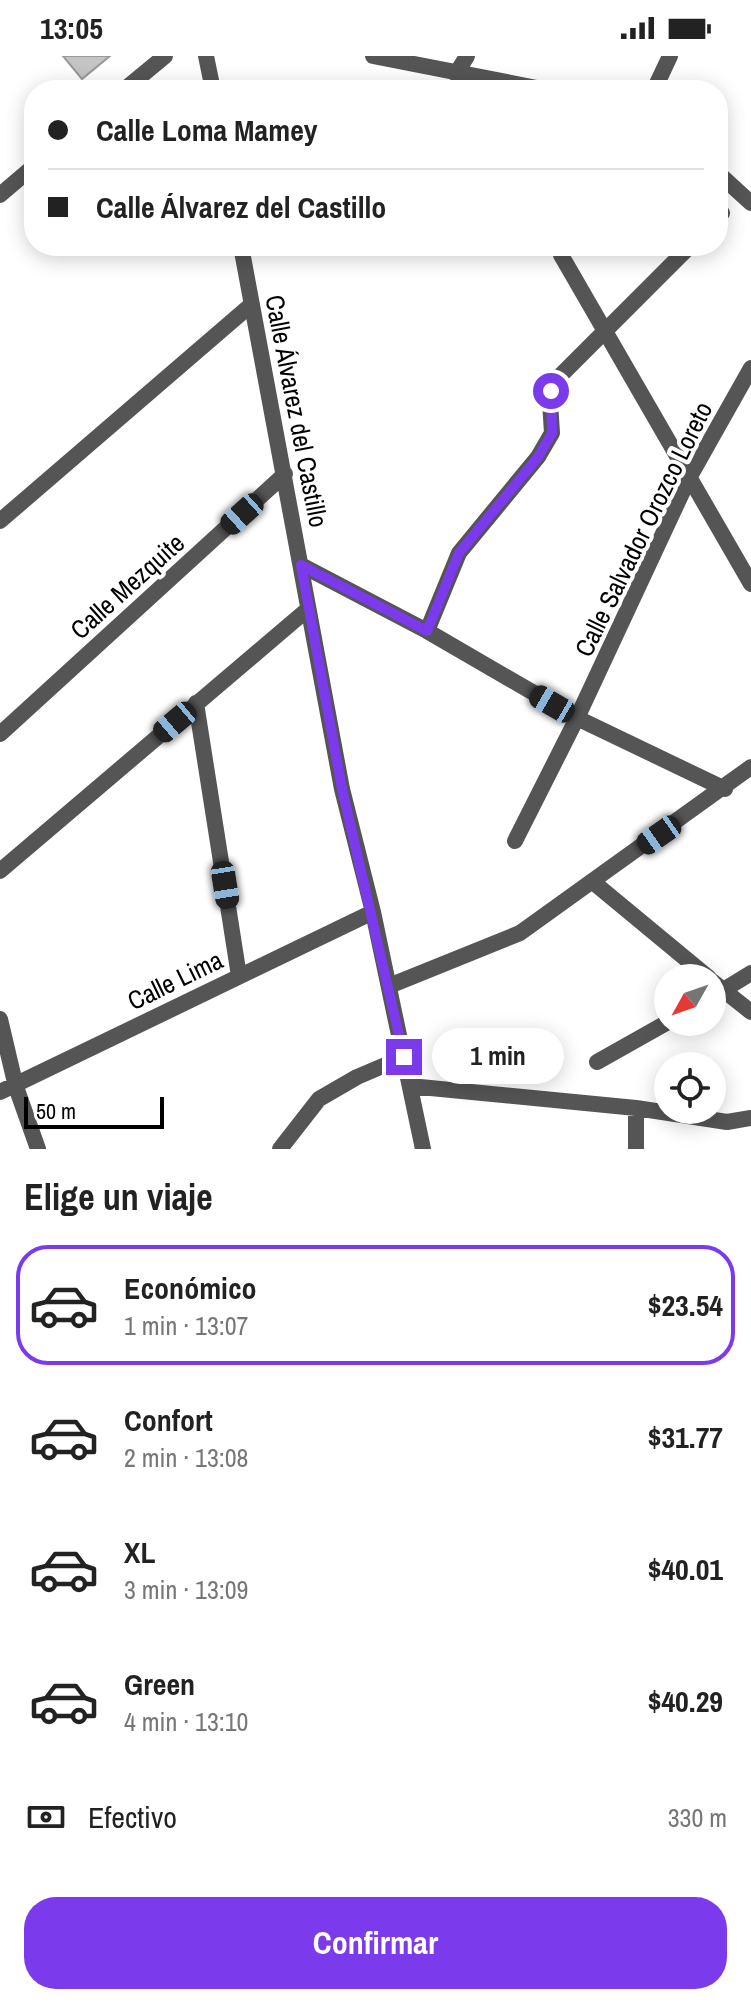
<!DOCTYPE html>
<html lang="es">
<meta charset="utf-8">
<style>
:root{--surface:#fff;--page:#f2f2f2;--text:#222;--muted:#767676;--line:#e0e0e0;--accent:#7c3aed}
body{margin:0;font-family:"Archivo Narrow",sans-serif;background:var(--page);color:var(--text);height:100vh;display:flex;flex-direction:column;font-size:30px;white-space:nowrap}
*{box-sizing:border-box;margin:0}
p{font-size:26px;color:var(--muted)}
.icon{flex:none;width:44px;height:44px;fill:none;stroke:currentColor;stroke-width:2;stroke-linecap:round;stroke-linejoin:round}
.map{position:relative;height:1093px;overflow:hidden}
.drawer{display:flex;flex-direction:column;background:var(--surface);flex:1}
.drawer>*{flex:none}
.guide{position:absolute;left:24px;top:24px;width:704px;height:176px;border-radius:32px;box-shadow:0 4px 20px #0003;display:grid;align-content:center;height:176px;padding:0 24px;background:var(--surface)}
.needle{width:52px;rotate:230deg}
.controls{position:absolute;left:654px;top:908px;display:grid;gap:16px}
.controls a{display:grid;place-items:center;width:72px;height:72px;border-radius:50%;background:var(--surface);box-shadow:0 4px 20px #0003;font-size:40px}
.scale{position:absolute;left:24px;bottom:20px;width:140px;box-sizing:border-box;padding-left:8px;border:4px solid #000;border-top:0;font-size:22px;line-height:28px;white-space:nowrap;color:#000;-webkit-text-stroke:6px #fff;paint-order:stroke}
.end{position:absolute;width:36px;height:36px;margin:-18px;border:10px solid #7c3aed;background:#fff;box-shadow:0 0 0 4px #fff}
.from{border-radius:50%}
.bubble{position:absolute;height:56px;border-radius:28px;background:var(--surface);box-shadow:0 4px 20px #0003;font-size:26px;font-weight:800;line-height:56px;text-align:center}
.car{position:absolute;width:24px;height:48px;margin:-24px -12px;border-radius:10px;box-shadow:0 0 6px 2px #0007;background:linear-gradient(#222 24%,#8ab4d8 0 40%,#222 0 76%,#8ab4d8 0 86%,#222 0)}
.guide b{display:flex;align-items:center;gap:28px;height:76px;font-size:30px}
.guide b+b{border-top:2px solid var(--line)}
.guide i{width:20px;height:20px;background:var(--text)}
ul{padding:0;list-style:none}
li{display:flex;align-items:center;gap:24px;height:120px;margin:0 16px 12px;padding:0 8px;border:4px solid transparent;border-radius:32px}
li div{flex:1}
li b{display:block;font-size:30px}
li em{font-style:normal;font-weight:800}
li.selected{border-color:var(--accent)}
li>.icon{width:72px;height:72px;stroke-width:1.5}
h2{padding:0 24px;font-size:36px;line-height:96px}
.pay{display:flex;align-items:center;gap:20px;height:88px;padding:0 24px;font-size:30px}
.pay p{margin-inline-start:auto}
.action{display:flex;gap:16px;margin-top:auto;padding:16px 24px}
.action a{flex:1;height:92px;border-radius:32px;background:var(--accent);color:#fff;font-size:32px;font-weight:800;line-height:92px;text-align:center}
.status{display:flex;justify-content:space-between;align-items:center;height:56px;padding:0 40px;background:var(--surface);direction:ltr}
.status svg{height:22px;fill:currentColor}
.map>svg:first-child{display:block}
.building{fill:#c4c4c4;stroke:#999;stroke-width:2}
.lines{fill:none;stroke-linecap:round;stroke-linejoin:round}
.minor{stroke:#555;stroke-width:16}
.tertiary{stroke:#555;stroke-width:16}
.route{stroke:#7c3aed;stroke-width:10}
.labels{text-anchor:middle;dominant-baseline:central;stroke-width:8;stroke-linejoin:round;paint-order:stroke}
.street-label{font-size:26px;fill:#000;stroke:#fff}
</style>
<div class="status"><b>13:05</b><svg viewBox="0 0 49 12"><path d="M0 12V9h3v3zM5 12V6h3v6zM10 12V3h3v9zM15 12V0h3v12zM26 1h20v11H26zM47 4h2v5h-2z"/></svg></div>
<div class="map">
<svg width="751" height="1093" viewBox="0 0 751 1093">
<rect width="100%" height="100%" fill="#fff"/>
<!-- building -->
<path class="building" d="M63 0H110L82 23Z"/>
<g class="lines">
<!-- minor -->
<path class="minor" d="M206 0 213 34
M456 18 467 0
M654 34 670 0
M718 162 722 157
M241 190 342 733 373 856 423 1093
M561 199 751 528
M0 465 252 248
M301 509 427 575 577 662 725 733
M427 575 459 497 538 401 552 377 550 346 555 325 690 190
M196 647 239 920
M0 678 285 418
M515 785 577 662 689 422 751 312
M0 815 308 553
M593 826 709 922
M712 925 751 956
M389 930 520 877 751 711
M712 941 751 917
M0 963 16 1031 38 1093
M597 1006 668 966
M410 1030 636 1052 727 1066 751 1062
M0 1036 373 856
M280 1093 319 1043 357 1021 404 1001
M636 1093V1052"/>
<!-- tertiary -->
<path class="tertiary" d="M373 0 547 34
M124 34 165 0
M718 117 751 147
M0 139 34 110"/>
</g>
<g class="lines">
<!-- route -->
<path class="route" d="M404 1001 342 733 301 509 427 575 459 497 538 401 552 377 551 335"/>
</g>
<g class="labels">
<!-- street labels -->
<g class="street-label">
<text transform="translate(297 355) rotate(79)">Calle Álvarez del Castillo</text>
<text transform="translate(643 473) rotate(-64)">Calle Salvador Orozco Loreto</text>
<text transform="translate(127 530) rotate(-42)">Calle Mezquite</text>
<text transform="translate(175 924) rotate(-26)">Calle Lima</text>
</g>
</g>
</svg>
<div class="controls">
<a><svg class="needle" viewBox="-14 -14 28 28"><path d="M0-13l5 13h-10z" fill="#e53935"/><path d="M0 13l5-13h-10z" fill="#767676"/></svg></a>
<a><svg class="icon" aria-label="locate" viewBox="0 0 24 24"><circle cx="12" cy="12" r="6"/><path d="M12 2v4M12 18v4M2 12h4M18 12h4"/></svg></a>
</div>
<div class="scale">50 m</div>
<i class="end from" style="left:551px;top:335px"></i>
<i class="end" style="left:404px;top:1001px"></i>
<div class="bubble" style="left:432px;top:972px;width:132px">1 min</div>
<i class="car" style="left:242px;top:458px;rotate:228deg"></i>
<i class="car" style="left:552px;top:648px;rotate:300deg"></i>
<i class="car" style="left:175px;top:666px;rotate:230deg"></i>
<i class="car" style="left:659px;top:779px;rotate:235deg"></i>
<i class="car" style="left:225px;top:829px;rotate:171deg"></i>
<div class="guide">
<b><i class="from"></i>Calle Loma Mamey</b>
<b><i></i>Calle Álvarez del Castillo</b>
</div>
</div>
<section class="drawer">
<h2>Elige un viaje</h2>
<ul>
<li class="selected"><svg class="icon" aria-label="car" viewBox="0 0 24 24"><path d="M5 17H2v-5l4-1 3-4h7l3 4 3 1v5h-3M9 17h6M6 11h13"/><circle cx="7" cy="17" r="2"/><circle cx="17" cy="17" r="2"/></svg><div><b>Económico</b><p>1 min · 13:07</p></div><em>$23.54</em></li>
<li><svg class="icon" aria-label="car" viewBox="0 0 24 24"><path d="M5 17H2v-5l4-1 3-4h7l3 4 3 1v5h-3M9 17h6M6 11h13"/><circle cx="7" cy="17" r="2"/><circle cx="17" cy="17" r="2"/></svg><div><b>Confort</b><p>2 min · 13:08</p></div><em>$31.77</em></li>
<li><svg class="icon" aria-label="car" viewBox="0 0 24 24"><path d="M5 17H2v-5l4-1 3-4h7l3 4 3 1v5h-3M9 17h6M6 11h13"/><circle cx="7" cy="17" r="2"/><circle cx="17" cy="17" r="2"/></svg><div><b>XL</b><p>3 min · 13:09</p></div><em>$40.01</em></li>
<li><svg class="icon" aria-label="car" viewBox="0 0 24 24"><path d="M5 17H2v-5l4-1 3-4h7l3 4 3 1v5h-3M9 17h6M6 11h13"/><circle cx="7" cy="17" r="2"/><circle cx="17" cy="17" r="2"/></svg><div><b>Green</b><p>4 min · 13:10</p></div><em>$40.29</em></li>
</ul>
<div class="pay"><svg class="icon" aria-label="cash" viewBox="0 0 24 24"><path d="M3 7h18v10H3z"/><circle cx="12" cy="12" r="2"/></svg>Efectivo<p>330 m</p></div>
<div class="action"><a>Confirmar</a></div>
</section>
